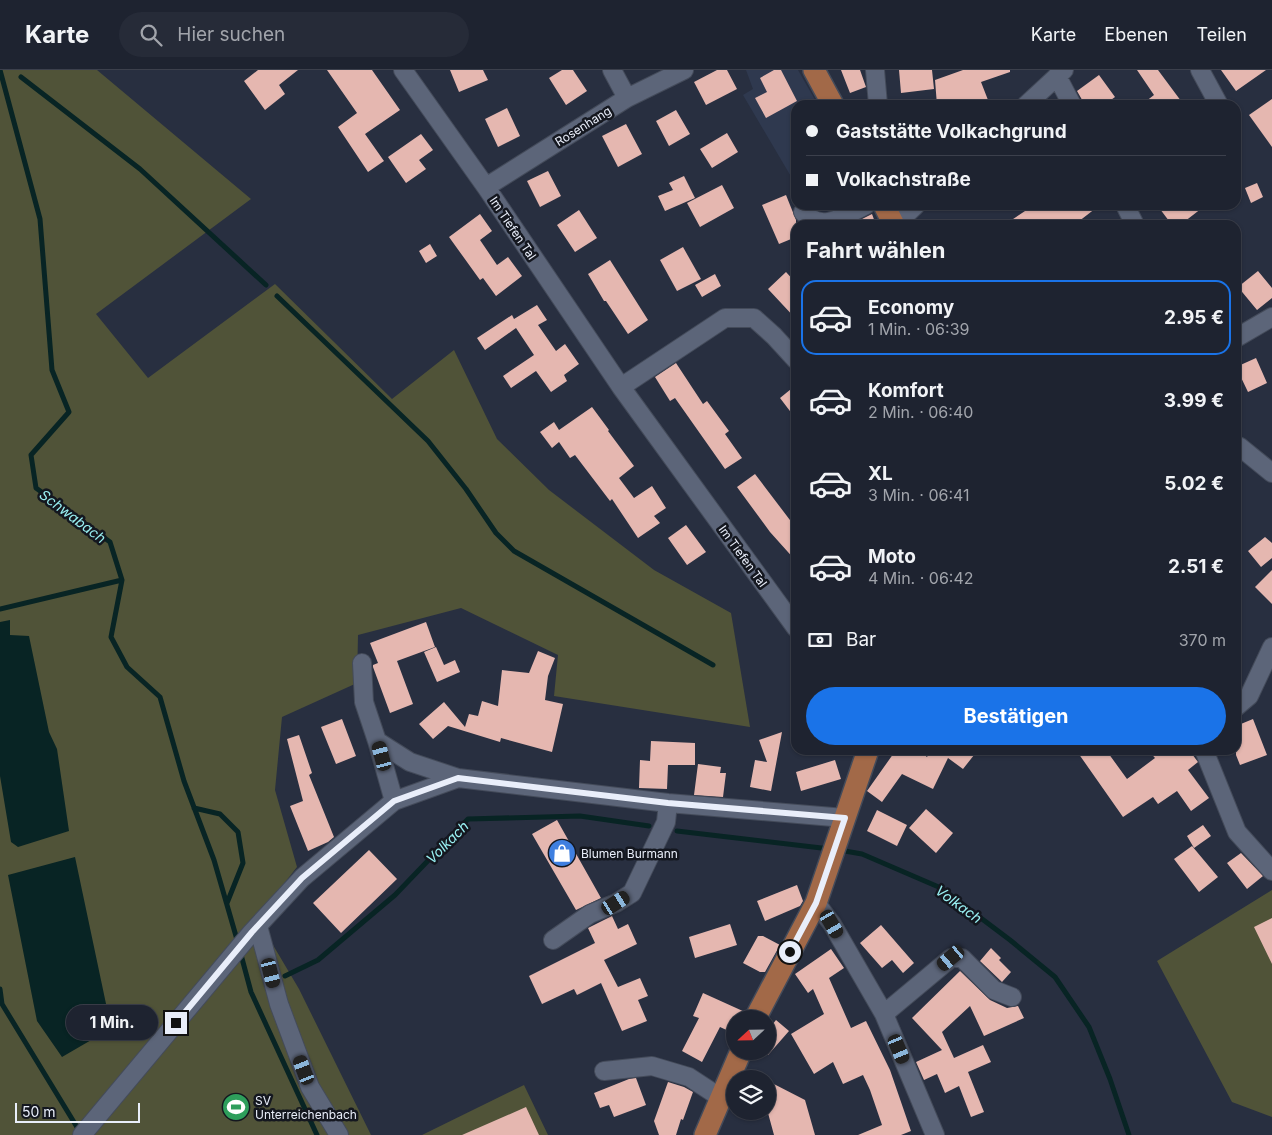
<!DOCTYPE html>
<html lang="de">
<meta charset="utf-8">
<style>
:root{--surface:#1e2330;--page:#262b38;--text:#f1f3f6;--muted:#a1a4ab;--line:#3c404c;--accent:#1a73e8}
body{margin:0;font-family:Inter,sans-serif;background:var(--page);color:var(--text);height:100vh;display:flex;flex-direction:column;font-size:19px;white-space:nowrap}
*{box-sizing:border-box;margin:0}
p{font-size:16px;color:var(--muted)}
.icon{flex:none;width:28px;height:28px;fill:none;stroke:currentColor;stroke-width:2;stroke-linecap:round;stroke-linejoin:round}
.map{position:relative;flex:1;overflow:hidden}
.panel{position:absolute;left:791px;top:150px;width:450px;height:535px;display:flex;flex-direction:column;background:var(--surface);border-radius:15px;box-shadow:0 1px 4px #0004,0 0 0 1px var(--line)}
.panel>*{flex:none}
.guide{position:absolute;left:791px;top:30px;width:450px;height:110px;border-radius:15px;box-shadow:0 1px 4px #0004,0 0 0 1px var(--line);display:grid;align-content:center;height:110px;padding:0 15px;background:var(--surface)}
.needle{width:32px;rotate:248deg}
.controls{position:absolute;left:726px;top:940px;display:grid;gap:10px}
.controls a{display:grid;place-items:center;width:50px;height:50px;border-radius:50%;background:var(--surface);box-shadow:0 1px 4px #0004,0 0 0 1px var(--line);font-size:25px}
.scale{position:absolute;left:15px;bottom:12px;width:125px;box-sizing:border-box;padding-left:5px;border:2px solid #e9eefa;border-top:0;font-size:14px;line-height:18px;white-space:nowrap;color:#e9eefa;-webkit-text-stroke:4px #14171f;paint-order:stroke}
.end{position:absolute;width:22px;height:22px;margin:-11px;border:6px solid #e9eefa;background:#111;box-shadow:0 0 0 2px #111}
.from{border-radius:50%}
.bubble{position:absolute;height:35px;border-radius:18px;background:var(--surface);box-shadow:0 1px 4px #0004,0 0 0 1px var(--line);font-size:16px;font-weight:700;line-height:35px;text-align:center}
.car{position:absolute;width:15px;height:30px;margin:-15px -8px;border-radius:6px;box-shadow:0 0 4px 1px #0007;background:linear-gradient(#222 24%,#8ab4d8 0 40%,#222 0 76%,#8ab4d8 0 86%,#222 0)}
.guide b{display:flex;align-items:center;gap:18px;height:48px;font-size:19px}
.guide b+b{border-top:1px solid var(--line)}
.guide i{width:12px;height:12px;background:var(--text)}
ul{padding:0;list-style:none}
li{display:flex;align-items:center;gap:15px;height:75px;margin:0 10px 8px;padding:0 5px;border:2px solid transparent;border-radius:15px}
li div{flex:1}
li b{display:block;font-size:19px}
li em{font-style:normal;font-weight:700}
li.active{border-color:var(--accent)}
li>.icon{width:45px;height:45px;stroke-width:1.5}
h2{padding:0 15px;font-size:22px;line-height:60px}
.pay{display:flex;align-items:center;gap:12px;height:55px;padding:0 15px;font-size:19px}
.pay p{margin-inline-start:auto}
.button{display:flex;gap:10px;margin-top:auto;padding:10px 15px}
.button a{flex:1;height:58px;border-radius:30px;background:var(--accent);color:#fff;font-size:20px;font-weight:700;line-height:58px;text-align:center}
header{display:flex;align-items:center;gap:30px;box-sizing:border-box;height:70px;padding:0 25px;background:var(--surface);border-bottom:1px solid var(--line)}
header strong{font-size:24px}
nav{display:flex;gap:28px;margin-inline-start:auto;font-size:18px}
.search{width:350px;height:45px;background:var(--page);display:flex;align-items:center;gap:12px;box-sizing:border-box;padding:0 18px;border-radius:28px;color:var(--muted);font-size:19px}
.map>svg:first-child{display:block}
.built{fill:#2f394f}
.green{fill:#505338}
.water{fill:#082424}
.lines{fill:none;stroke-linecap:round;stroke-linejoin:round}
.stream{stroke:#082424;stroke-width:5}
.building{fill:#e5b7b0}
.minor-casing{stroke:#444b5a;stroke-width:20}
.major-casing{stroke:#444b5a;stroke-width:24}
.minor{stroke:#5c6579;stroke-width:18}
.major{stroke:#a26948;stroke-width:21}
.route{stroke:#e9eefa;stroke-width:6}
.labels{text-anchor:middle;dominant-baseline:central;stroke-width:5;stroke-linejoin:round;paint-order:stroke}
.street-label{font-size:12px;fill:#e9eefa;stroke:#14171f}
.poi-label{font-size:12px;fill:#e9eefa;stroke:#14171f;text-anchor:start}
.water-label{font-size:14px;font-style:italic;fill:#99f1f3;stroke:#14171f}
</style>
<header>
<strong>Karte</strong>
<div class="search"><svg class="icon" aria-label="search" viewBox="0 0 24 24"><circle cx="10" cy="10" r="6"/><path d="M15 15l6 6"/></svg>Hier suchen</div>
<nav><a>Karte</a><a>Ebenen</a><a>Teilen</a></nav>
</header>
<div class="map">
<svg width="1272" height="1065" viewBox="0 0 1272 1065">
<rect width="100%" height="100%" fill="#282f40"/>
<!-- built -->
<path class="built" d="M746 0H798L818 35H796V115L743 25 753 19Z"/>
<!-- green -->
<path class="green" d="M0 0H97L251 129 96 244 148 308 275 214 392 329 454 280 497 369 549 420 654 500 731 543 750 657 554 626 558 585 461 538 358 565 357 613 282 647 275 720 297 797 257 848 299 919 371 1065H0Z
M1272 820V1047L1232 1032 1157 891Z
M524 1015 548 1065H422Z"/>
<!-- water -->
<path class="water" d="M10 550V565L29 566 49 662 57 679 69 761 18 777 11 772 0 706V552Z
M75 787 109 948 105 962 62 987 37 951 8 805Z"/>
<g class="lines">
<!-- stream -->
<path class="stream" d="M0 0 40 149 52 300 69 342 31 385 36 418 110 472 122 510 111 567 127 597 160 627 184 711 214 790 238 873
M21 7 140 99 266 215
M277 226 428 371 466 419 496 463 514 481 713 595
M0 539 122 510
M194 738 220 744 238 762 243 793 227 833
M677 761 830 779
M839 780 862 784 941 818 1010 870 1055 907 1089 957 1110 1009 1129 1065
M240 881 251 922 317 1065
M285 906 318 890 395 825 468 749 580 746 649 756
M0 919 2 934 80 1062"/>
</g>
<!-- building -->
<path class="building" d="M258 0H298L279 15 285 24 265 40 244 11Z
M327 0H372L400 40 365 64 384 91 368 102 338 57 357 43Z
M450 0H483L488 10 459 22Z
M562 0H573L587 21 566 35 549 8Z
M717 0H727L737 19 706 35 694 12Z
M774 0H781L797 31 766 48 755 28 767 22 760 8Z
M841 0H860L866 17 850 23Z
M899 0H932L934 19 901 23Z
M963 0H1010V2L981 12 988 30 976 35H937L935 10Z
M1137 0H1158L1184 35H1141L1154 25Z
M1221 0H1266L1236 21Z
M1099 5 1115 27 1104 35H1085L1077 21Z
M1272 29V77L1249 45Z
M507 38 520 66 498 77 485 49Z
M676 40 690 64 669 76 656 51Z
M626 54 642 84 618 97 602 66Z
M727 63 738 82 712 98 700 79Z
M421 64 433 80 419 90 426 99 406 113 388 87Z
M548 101 561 126 540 137 527 111Z
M684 106 695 128 665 141 658 126 673 120 669 113Z
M1257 113 1263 127 1251 133 1245 118Z
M722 115 734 138 700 157 687 133Z
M786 125 796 150V167L779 174 762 135Z
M1034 135H1100L1074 155H1004Z
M1157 135H1206L1180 155H1172Z
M579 140 597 168 575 182 557 155Z
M480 144 492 161 480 170 497 195 508 187 522 206 496 226 483 208 480 210 449 167Z
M872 144 876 155H852V154Z
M430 174 437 186 426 193 419 181Z
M683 177 701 209 677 221 660 190Z
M610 190 648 250 628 264 606 231H604L588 204Z
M1258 201 1272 218V228L1257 240 1238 217Z
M786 202 796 213V249L768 219Z
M715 204 721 216 702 227 695 215Z
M537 235 547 250 538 255 556 281 565 274 579 294 564 305 567 311 551 322 536 301 511 318 503 306 534 285 516 258 485 280 477 268 512 245 514 249Z
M1256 288 1267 313 1248 322 1236 297Z
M676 293 703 334 707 331 729 361 725 364 742 388 725 399 675 328 670 331 655 307Z
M796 315V349L780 328Z
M592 337 609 360 608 361 634 396 619 408 634 428 652 416 666 438 654 446 660 453 638 468 612 429 610 431 575 385 570 388 559 372 552 378 540 362 554 352 559 360Z
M755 404 796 458V491L770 462 737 417Z
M686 455 706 482 687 495 668 468Z
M1265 467 1272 473V488L1261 497 1248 481Z
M1272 500V534L1255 517Z
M426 552 435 577 397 591 413 634 390 643 373 597V595L378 593 370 573Z
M436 577 444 595 455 590 460 602 437 612 424 582Z
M538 581 555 588 548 606 545 630 563 634 552 682 501 668 500 672 448 656 433 669 419 654 444 632 465 657 469 644 478 646 482 631 498 636 502 600 529 603Z
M342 649 356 686 336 694 321 657Z
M1253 649 1267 685 1240 695 1236 685V656Z
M782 662 771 721 750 717 755 690 767 692 759 670Z
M299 665 312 703 309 705 334 767 328 772 308 781 290 736 303 731 287 669Z
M651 671 695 673V695H668L667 719 639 718 640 690 650 691Z
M896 680H918L927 687 931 680H978L963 699 948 688 933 719 902 704 882 732 867 721Z
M1076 680H1106L1127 709 1155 688 1148 680H1189L1198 692 1188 700 1209 728 1191 741 1177 721 1158 734 1153 727 1123 747Z
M835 690 841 709 801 721 796 702Z
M698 694 721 697 720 703H726L723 727 694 725Z
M926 739 953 763 936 783 909 758Z
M877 740 907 755 897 776 867 761Z
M557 750 601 828 576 840 532 764Z
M1203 755 1211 766 1194 778 1187 766Z
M1192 776 1218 807 1199 822 1174 789Z
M369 780 397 809 341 863 313 833Z
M1241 783 1263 806 1247 819 1227 793Z
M797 815 803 831 800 836 765 851 757 831Z
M612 846 618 859 628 854 637 874 604 890 618 917 640 908 648 926 638 930 647 951 622 961 601 913 577 925 574 919 542 934 529 906 595 873 588 858Z
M1272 848V894L1254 857Z
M730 854 737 875 695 888 689 867Z
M881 855 914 893 903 903 892 890 882 898 860 873Z
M758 866H763L780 875 765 902H760L743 893Z
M991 878 1001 888 999 890 1011 902 1002 912 980 891Z
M831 879 844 898 829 908 851 958 866 951 890 1000 911 1061 901 1065H858L882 1055 870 1020 863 1005 843 1014 833 992 814 1004 791 964 824 944 813 919 808 923 795 904Z
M960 901 990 930 1007 938 1018 936 1024 948 984 966 970 936 942 962 954 988 983 975 991 992 968 1002 984 1042 971 1047 959 1016 945 1023 937 1004 924 1010 916 992 942 980 912 948Z
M703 923 745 942 743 949H735V964L720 957 702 992 682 981 699 948 693 946Z
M776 950 789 961 768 985V960Z
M636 1008 646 1035 614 1047 609 1035 600 1038 594 1023 629 1009Z
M768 1011 805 1030 815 1065H774L768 1043Z
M668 1012 684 1017 693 1022 683 1050 681 1049 676 1065H659L654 1051Z
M526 1037 539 1065H462Z"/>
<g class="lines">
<!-- minor casing -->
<g class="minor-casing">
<path id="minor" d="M403 0 486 117 621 317 796 558
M612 0 627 28
M875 0 878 35
M1200 0 1219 35
M1057 6 1072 35
M1026 35 1064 0
M486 117 627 28 684 0
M1125 135 1135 155
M803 142C822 164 845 145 866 135
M895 155 916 135
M1236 268 1272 247
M621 317 725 248H754L774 266 796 290
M1236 375 1240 377 1272 403
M362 593 364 632 377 671 394 731
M1236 637 1249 626 1272 577
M377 671 410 692 458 708 668 733 845 748
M1204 680 1237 762 1272 801
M816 833 832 854 884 944 935 1065
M258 856 279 934 310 1017 339 1065
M553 870 590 844 616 833 632 823 666 752 668 733
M884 944 951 888H962L994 920 1012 927
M604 1001 652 996 689 1007 721 1028
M82 1065 252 862 302 808 394 731 458 708"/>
</g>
<!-- major casing -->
<g class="major-casing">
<path id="major" d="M814 0 833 35
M884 135 894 155
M755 949 816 833 868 680
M705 1065 741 981"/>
</g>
<!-- minor -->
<use href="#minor" class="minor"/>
<!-- major -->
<use href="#major" class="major"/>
</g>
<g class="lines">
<!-- route -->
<path class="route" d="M176 953 252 862 302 808 394 731 458 708 668 733 845 748 816 833 790 882"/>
</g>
<!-- icons -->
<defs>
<g id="shop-disc" transform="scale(1.4375)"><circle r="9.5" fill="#3f7fe0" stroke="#14171f"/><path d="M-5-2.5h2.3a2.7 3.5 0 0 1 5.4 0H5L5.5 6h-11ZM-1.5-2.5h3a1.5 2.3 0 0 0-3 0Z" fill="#fff"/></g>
<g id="stadium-disc" transform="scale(1.4375)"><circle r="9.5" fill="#2e9e5b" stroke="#14171f"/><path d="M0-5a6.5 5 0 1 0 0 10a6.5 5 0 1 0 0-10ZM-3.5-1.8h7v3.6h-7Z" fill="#fff"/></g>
</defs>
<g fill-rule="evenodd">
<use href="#shop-disc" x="562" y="783"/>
<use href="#stadium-disc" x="236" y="1037"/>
</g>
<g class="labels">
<!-- street labels -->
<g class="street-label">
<text transform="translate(583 56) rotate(-32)">Rosenhang</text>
<text transform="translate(513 158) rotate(56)">Im Tiefen Tal</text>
<text transform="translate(743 486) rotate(54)">Im Tiefen Tal</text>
</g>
<!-- poi labels -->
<g class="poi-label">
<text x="581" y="783">Blumen Burmann</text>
<text x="255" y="1030">SV<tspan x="255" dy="14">Unterreichenbach</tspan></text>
</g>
<!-- water labels -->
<g class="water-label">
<text transform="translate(73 446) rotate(37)">Schwabach</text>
<text transform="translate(447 772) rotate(-45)">Volkach</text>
<text transform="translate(959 834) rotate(36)">Volkach</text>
</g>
</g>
</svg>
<div class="controls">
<a><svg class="needle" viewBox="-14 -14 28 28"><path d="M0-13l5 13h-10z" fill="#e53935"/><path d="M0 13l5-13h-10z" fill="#a1a4ab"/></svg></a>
<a><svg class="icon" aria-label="layers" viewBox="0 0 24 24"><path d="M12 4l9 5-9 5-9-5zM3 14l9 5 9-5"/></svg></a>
</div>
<div class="scale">50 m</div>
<i class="end from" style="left:790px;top:882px"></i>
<i class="end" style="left:176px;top:953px"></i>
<div class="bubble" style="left:66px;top:935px;width:92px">1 Min.</div>
<i class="car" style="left:382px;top:686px;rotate:345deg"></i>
<i class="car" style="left:616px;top:833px;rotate:58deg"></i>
<i class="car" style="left:832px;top:854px;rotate:150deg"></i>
<i class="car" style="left:951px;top:888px;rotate:230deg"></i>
<i class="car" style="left:271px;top:903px;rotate:166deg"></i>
<i class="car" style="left:899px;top:979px;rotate:157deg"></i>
<i class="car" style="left:304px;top:1000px;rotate:339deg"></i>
<div class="guide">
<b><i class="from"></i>Gaststätte Volkachgrund</b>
<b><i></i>Volkachstraße</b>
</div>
<section class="panel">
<h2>Fahrt wählen</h2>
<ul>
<li class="active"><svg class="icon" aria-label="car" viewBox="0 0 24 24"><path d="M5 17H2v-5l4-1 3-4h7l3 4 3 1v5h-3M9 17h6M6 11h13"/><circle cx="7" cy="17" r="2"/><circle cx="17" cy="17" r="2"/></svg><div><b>Economy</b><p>1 Min. · 06:39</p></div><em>2.95 €</em></li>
<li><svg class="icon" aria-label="car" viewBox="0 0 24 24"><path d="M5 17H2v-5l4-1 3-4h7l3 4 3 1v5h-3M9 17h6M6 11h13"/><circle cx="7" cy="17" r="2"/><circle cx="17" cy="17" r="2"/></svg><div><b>Komfort</b><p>2 Min. · 06:40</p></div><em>3.99 €</em></li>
<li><svg class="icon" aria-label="car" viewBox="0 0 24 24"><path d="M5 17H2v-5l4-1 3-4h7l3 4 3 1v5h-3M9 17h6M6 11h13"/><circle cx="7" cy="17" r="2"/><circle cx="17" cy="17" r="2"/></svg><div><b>XL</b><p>3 Min. · 06:41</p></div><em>5.02 €</em></li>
<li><svg class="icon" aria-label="car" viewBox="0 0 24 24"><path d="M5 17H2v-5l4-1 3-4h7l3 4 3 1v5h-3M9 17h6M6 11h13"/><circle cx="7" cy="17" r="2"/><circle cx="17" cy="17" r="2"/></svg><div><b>Moto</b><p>4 Min. · 06:42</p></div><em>2.51 €</em></li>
</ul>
<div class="pay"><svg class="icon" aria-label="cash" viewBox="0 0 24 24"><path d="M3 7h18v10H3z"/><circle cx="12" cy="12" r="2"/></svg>Bar<p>370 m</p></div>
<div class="button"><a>Bestätigen</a></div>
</section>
</div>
